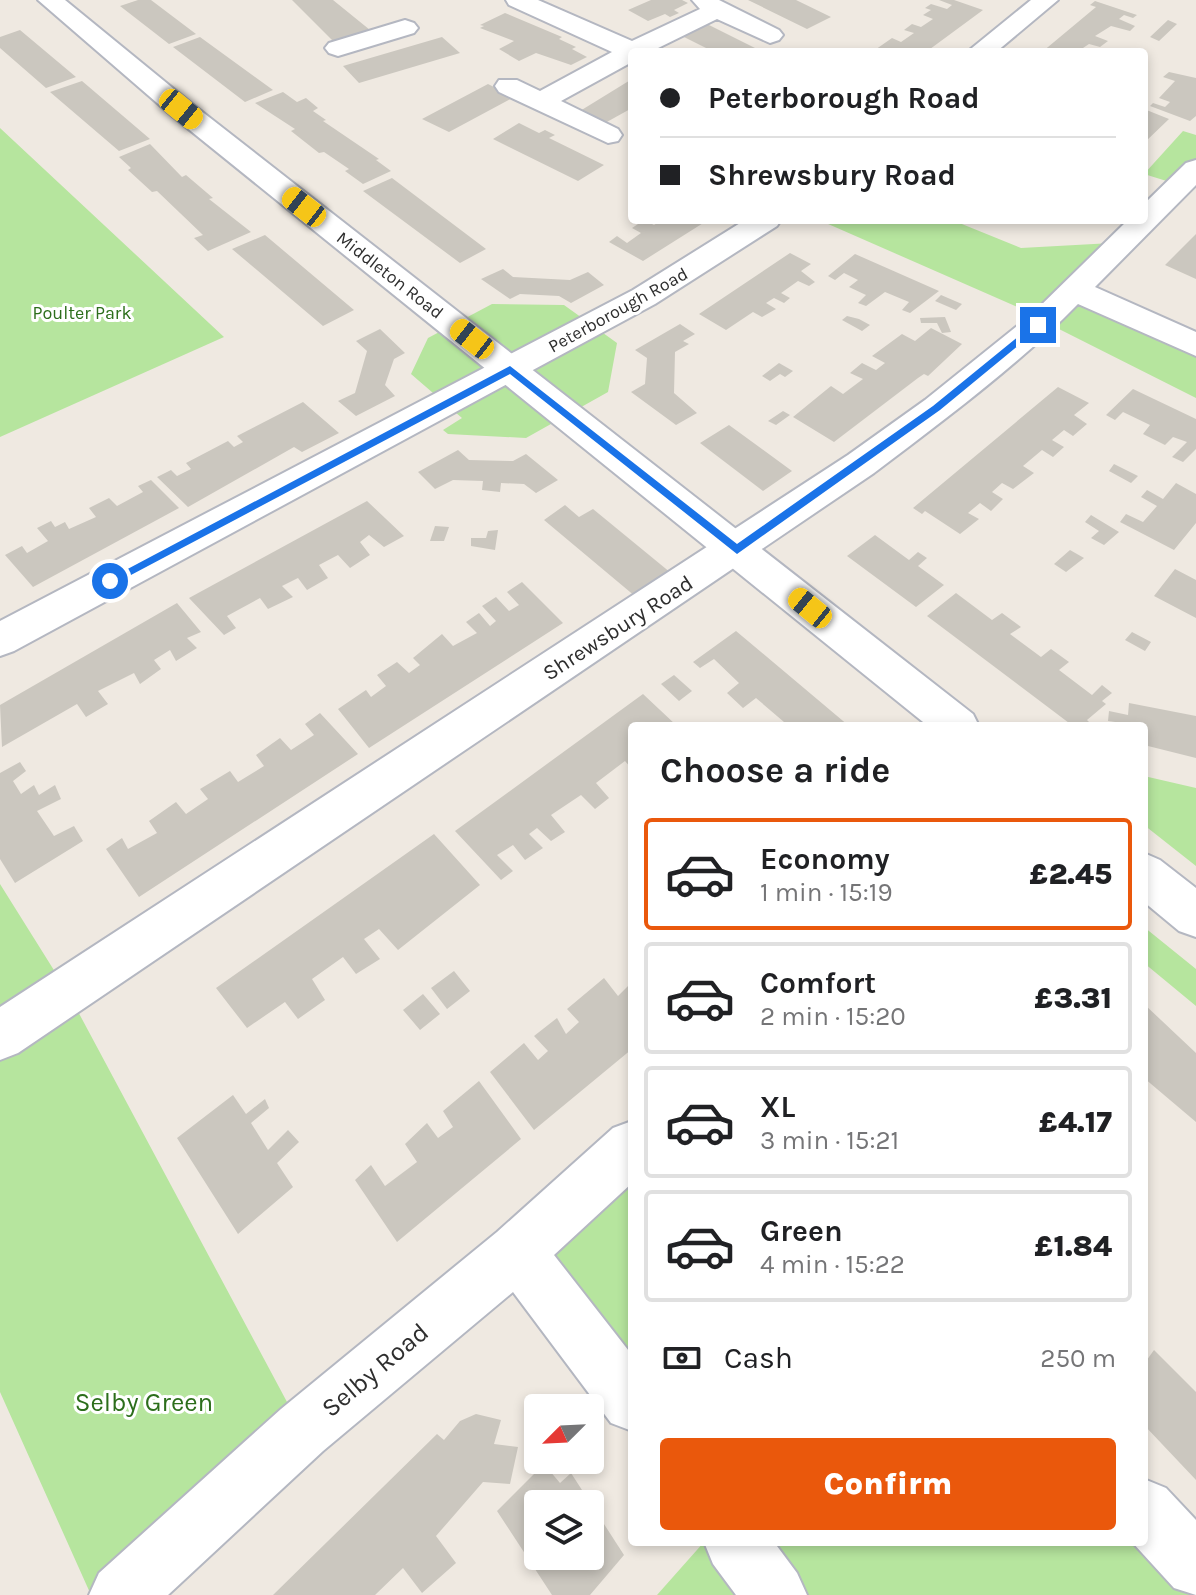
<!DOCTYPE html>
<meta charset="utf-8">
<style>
:root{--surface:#fff;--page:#f2f2f2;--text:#202124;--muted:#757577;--line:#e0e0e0;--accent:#ea580c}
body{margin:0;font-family:Karla,sans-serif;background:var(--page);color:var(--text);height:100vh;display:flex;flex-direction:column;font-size:30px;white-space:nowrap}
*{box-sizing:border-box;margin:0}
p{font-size:26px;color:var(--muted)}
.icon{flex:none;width:44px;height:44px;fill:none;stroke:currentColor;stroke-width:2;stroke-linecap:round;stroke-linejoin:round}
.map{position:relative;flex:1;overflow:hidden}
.details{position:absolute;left:628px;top:722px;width:520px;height:824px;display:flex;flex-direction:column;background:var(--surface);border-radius:8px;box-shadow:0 4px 12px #0003}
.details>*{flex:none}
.top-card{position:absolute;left:628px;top:48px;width:520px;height:176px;border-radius:8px;box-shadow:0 4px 12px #0003;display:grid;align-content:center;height:176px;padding:0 32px;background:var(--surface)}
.needle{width:52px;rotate:246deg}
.fabs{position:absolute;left:524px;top:1394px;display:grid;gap:16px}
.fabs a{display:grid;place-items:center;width:80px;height:80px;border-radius:8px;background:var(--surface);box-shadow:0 4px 12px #0003;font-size:40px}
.end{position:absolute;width:36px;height:36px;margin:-18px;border:10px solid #1a73e8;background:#fff;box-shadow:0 0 0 4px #fff}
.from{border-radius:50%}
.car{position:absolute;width:24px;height:48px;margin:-24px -12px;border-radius:10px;box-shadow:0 0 6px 2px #0007;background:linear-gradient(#f5c518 24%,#345 0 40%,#f5c518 0 76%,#345 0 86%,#f5c518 0)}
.top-card b{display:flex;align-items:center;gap:28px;height:76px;font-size:30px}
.top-card b+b{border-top:2px solid var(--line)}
.top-card i{width:20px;height:20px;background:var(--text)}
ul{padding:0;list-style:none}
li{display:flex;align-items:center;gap:24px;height:112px;margin:0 16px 12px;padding:0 16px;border:4px solid var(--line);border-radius:8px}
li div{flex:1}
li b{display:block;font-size:30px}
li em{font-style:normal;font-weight:800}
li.active{border-color:var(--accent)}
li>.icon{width:72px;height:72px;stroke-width:1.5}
h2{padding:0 32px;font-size:36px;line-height:96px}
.pay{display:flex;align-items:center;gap:20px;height:88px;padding:0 32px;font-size:30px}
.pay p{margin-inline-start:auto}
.action{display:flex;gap:16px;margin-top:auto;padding:16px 32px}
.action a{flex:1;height:92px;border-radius:8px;background:var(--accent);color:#fff;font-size:32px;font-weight:800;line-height:92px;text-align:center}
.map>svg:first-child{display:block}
.green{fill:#b6e59e}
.building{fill:#cbc7bf;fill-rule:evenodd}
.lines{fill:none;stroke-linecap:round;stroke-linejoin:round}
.street-casing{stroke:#b4b7c1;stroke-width:4}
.secondary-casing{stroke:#b4b7c1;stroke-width:4}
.street{fill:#fff;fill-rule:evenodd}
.secondary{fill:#fff;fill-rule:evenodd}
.route{fill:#1a73e8}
.labels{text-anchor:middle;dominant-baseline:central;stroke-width:6;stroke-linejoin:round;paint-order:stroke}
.far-street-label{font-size:18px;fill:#2e2e2e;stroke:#fff}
.far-park-label{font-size:18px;fill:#2c6e1b;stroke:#fff}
.street-label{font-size:22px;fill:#2e2e2e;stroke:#fff}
.near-street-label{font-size:26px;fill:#2e2e2e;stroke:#fff}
.near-park-label{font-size:26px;fill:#2c6e1b;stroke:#fff}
</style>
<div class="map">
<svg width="1196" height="1595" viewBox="0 0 1196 1595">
<rect width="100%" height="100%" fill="#efe9e1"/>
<!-- green -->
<path class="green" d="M0 128 224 337 0 437Z
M1183 131 1196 135V159L1173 183 1144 174Z
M819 220H952L1021 248 1112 243 1038 316Z
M1082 300 1196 350V398L1051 325Z
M492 304 564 305 617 343 608 392 526 438 448 434 443 430 462 418 411 374 428 338Z
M1144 776 1196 788V866L1144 825Z
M0 884 67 991 302 1430 91 1595 0 1392Z
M1144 927 1196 969V1006L1144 963Z
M632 1147V1402L517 1252Z
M704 1542H1144L1196 1595H657Z"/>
<!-- building -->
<path class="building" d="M138 0H151L196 34 169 44 120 6Z
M292 0H333L370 30 333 41Z
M651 0H682L688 3 674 10 679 13 670 17 665 14 648 21 628 10Z
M748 0H796L831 17 807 29Z
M939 0H954L983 10 926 52H872L892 38 901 42 914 33 904 30 912 24 921 27 933 19 923 15 931 10 925 8 931 4 947 9 952 5Z
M1095 1 1137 15 1133 18 1124 15 1119 19 1135 26 1130 31 1111 26 1095 36 1108 41 1100 47 1089 44 1083 48 1092 52H1042L1096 7 1090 5Z
M505 13 562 37 559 39 576 47 572 49 587 57 571 65 536 53 519 61 499 49 514 41 480 28 484 26 480 25Z
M1168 20 1177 24 1159 41 1150 37Z
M707 24 763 52H714L682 36Z
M20 30 76 77 46 88 0 48V37Z
M200 37 273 90 245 102 173 47Z
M442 37 460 53 359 83 343 66Z
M1169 72 1196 78V116L1190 121 1150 106 1153 103 1165 107 1170 102 1159 98 1175 81 1163 77Z
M632 79V108L605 123 580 111Z
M82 81 150 139 119 151 50 92Z
M488 84 514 97 449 132 422 119Z
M283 92 297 102 306 98 318 108 313 111 326 120 323 121 379 159 376 160 391 171 363 184 345 171 349 169 324 152 319 153 291 131 295 129 255 103Z
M1144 109 1169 119 1144 143Z
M519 123 539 133 545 130 555 135 549 138 604 165 578 181 493 139Z
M150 144 182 177 186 175 213 198 209 199 251 232 208 251 194 238 203 235 157 191 152 192 128 170 131 168 119 157Z
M392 178 486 249 460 263 363 191Z
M644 220 654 225 662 220H708L643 261 609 242 617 236 627 243 641 233 632 228Z
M1196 234V279L1165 265Z
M265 235 354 310 323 326 232 249Z
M790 253 811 264 801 271 815 282 809 286 798 281 781 293 790 298 784 303 774 298 766 303 776 309 762 317 753 312 726 330 699 314Z
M855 254 939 291 910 313 902 310 909 302 885 292 866 306 858 303 866 295 849 287 858 280 844 273 835 280 828 276Z
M503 269 513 277 570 280 588 272 604 285 571 303 559 296 520 294 510 299 481 279Z
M941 295 962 304 956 310 935 301Z
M847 316 859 319 870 325 862 331 842 320Z
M945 317 951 332 942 333 937 323H921L920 318Z
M680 324 695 334 683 341 689 344 675 352 674 393 697 413 676 425 631 392 645 384 647 358 635 350Z
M931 328 962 344 928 376 924 374 918 378 834 442 793 417 831 386 843 394 863 379 850 373 862 363 876 370 885 363 872 356 902 334 915 341Z
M380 329 405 353 394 359 385 385 395 396 356 416 338 401 355 393 367 351 356 341Z
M779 363 793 371 785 377 780 374 770 381 762 376Z
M1058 387 1089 403 1074 415 1087 424 1073 436 1064 430 1052 440 1064 447 1053 457 1042 450 1023 466 1034 473 1013 489 1002 483 992 492 1003 499 991 511 980 503 968 513 979 519 960 534 925 511 922 514 913 508Z
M1133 389 1196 419V449L1183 462 1172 457 1187 442 1173 437 1165 445 1143 434 1150 425 1123 412 1115 420 1106 415Z
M303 402 339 433 302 452 294 447 188 507 157 477 171 470 177 476 191 469 186 463 228 441 234 447 243 442 237 436Z
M783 411 790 415 776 425 768 421Z
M729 425 792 471 763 491 700 443Z
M458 450 469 460 513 461 526 454 558 480 536 493 524 484 501 483 500 492 482 490 483 481 453 480 435 489 418 472Z
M1114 464 1138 476 1131 483 1109 471Z
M151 480 179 508 33 587 5 555 22 546 27 553 48 541 37 528 51 521 55 527 65 522 69 529 96 517 89 508 109 498 117 506 143 492 138 486Z
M1176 483 1196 494V523L1174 550 1120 522 1126 514 1143 522 1157 506 1141 497 1147 490 1163 499Z
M367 501 404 536 384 547 369 535 360 542 370 555 350 568 338 555 319 565 328 578 307 590 298 578 282 586 293 597 268 609 260 598 227 616 236 628 224 635 189 598Z
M565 505 579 517 593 509 671 573 636 597 544 520Z
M1091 515 1119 532 1104 545 1091 538 1099 531 1085 522Z
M435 526 449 527 444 541H430Z
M498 530 495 550 471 546V538H486L488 531Z
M875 535 909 560 918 552 927 558 918 566 944 585 916 607 847 556Z
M1070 550 1084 558 1066 572 1054 564Z
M1175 569 1196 580V618L1154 596Z
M522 582 563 623 369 748 338 709 366 690 371 697 386 686 377 675 397 662 409 673 420 665 413 658 442 634 453 646 477 633 466 622 479 613 490 626 496 621 482 606 496 597 509 611 519 605 507 592Z
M956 593 992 620 1002 613 1021 627 1010 634 1041 657 1051 649 1069 662 1059 670 1092 695 1102 685 1112 693 1102 701 1106 704 1087 720 1091 724 1073 726 927 616Z
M177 603 201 632 187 638 197 648 176 661 170 650 154 660 161 669 140 684 134 673 98 691 108 704 86 717 77 704 2 747 0 705Z
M736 631 849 726H779L784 722 756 698 743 708 727 693 739 683 714 659 700 668 693 662Z
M1132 632 1151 642 1145 651 1125 640Z
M674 675 692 691 679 701 661 684Z
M643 694 676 725 632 726V769L625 761 596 783 609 798 595 809 581 795 551 815 565 832 551 841 537 828 529 834 543 848 525 860 513 845 497 855 513 871 501 880 455 831Z
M1129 703 1196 716V758L1144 745V726L1108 721 1109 711 1128 715Z
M320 713 358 754 139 897 106 849 122 838 128 849 157 833 149 821 176 802 186 814 208 799 200 789 230 771 238 782 264 766 256 755 280 738 291 750 314 735 305 724Z
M20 762 26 771 13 781 21 794 34 785 39 795 55 785 61 799 37 811 54 836 74 826 83 841 15 883 0 859V773Z
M434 834 480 885 398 950 379 929 364 939 380 959 356 974 343 957 312 979 325 1000 298 1019 285 1002 247 1028 216 988Z
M454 971 470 991 447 1009 431 988Z
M604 978 618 996 632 982V1049L534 1130 490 1072 524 1043 538 1060 548 1051 534 1036 557 1018 566 1034 579 1022 567 1009Z
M423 994 440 1014 420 1030 403 1010Z
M1144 1004 1196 1053V1122L1144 1078Z
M479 1081 521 1139 397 1242 355 1180 371 1165 385 1186 417 1162 405 1144 427 1123 438 1138 453 1127 443 1111Z
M233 1095 246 1114 265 1099 269 1108 251 1123 268 1150 288 1130 299 1142 277 1163 293 1187 238 1234 177 1138Z
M1154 1350 1196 1392V1480L1144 1425V1364Z
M476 1414 501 1420 494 1444 518 1447 510 1484 483 1482 436 1536 456 1563 422 1593 403 1568 375 1595H273L437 1434 444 1440 460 1421Z
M544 1464 560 1483 571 1473 624 1555 590 1595H552L497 1511ZM538 1504H590V1556H538Z"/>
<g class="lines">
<!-- street casing -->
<g class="street-casing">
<path id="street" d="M506 0H538L632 41 700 9 692 0H719L779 30 783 35 779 40 770 43 717 19 650 52H632V62L561 101 618 129 622 135 618 141 608 143 499 92 495 86 499 80H517L540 91 612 52 509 5Z
M1031 0H1058L996 52H967Z
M405 20 414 23 418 28 414 33 338 56 329 53 325 48 329 43Z
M1196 160V185L1095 287 1196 332V356L1078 304C1016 367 944 420 874 473L18 1053 0 1060V1007L848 455 925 400 1032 314 1128 220H1144V204L1186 163Z
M745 220H781L777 226 655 304 14 651 0 656V621L633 290Z
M632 1121V1183L554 1255 632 1355V1431L611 1423 513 1292 323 1451 168 1595H89L99 1573 281 1409 497 1232 613 1128Z
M1144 1479 1166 1488 1196 1520V1595L1174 1588 1132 1542H1144Z
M704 1542H774L797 1573 807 1595H736L713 1564Z"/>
</g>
<!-- secondary casing -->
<g class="secondary-casing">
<path id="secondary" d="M38 0H65L191 103 973 714 979 726H928L171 115Z
M1144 853 1160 860 1196 888V937L1179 931 1144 902Z"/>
</g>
<!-- street -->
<use href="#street" class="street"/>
<!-- secondary -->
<use href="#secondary" class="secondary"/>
</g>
<!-- route -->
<path class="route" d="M1035 323 1043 325 940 410 737 554 510 374 114 584 110 586 105 581 510 366 737 544 933 406Z"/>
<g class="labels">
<!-- far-street labels -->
<g class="far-street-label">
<text transform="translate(390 275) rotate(38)">Middleton Road</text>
<text transform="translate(618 310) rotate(-29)">Peterborough Road</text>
</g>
<!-- far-park labels -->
<g class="far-park-label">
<text x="82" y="313">Poulter Park</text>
</g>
<!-- street labels -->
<g class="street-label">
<text transform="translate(618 628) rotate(-33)">Shrewsbury Road</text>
</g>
<!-- near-street labels -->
<g class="near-street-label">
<text transform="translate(375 1370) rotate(-40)">Selby Road</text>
</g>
<!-- near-park labels -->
<g class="near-park-label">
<text x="144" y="1402">Selby Green</text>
</g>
</g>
</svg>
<div class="fabs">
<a><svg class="needle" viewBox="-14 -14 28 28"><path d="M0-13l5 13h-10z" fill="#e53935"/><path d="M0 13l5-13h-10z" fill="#757577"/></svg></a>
<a><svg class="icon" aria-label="layers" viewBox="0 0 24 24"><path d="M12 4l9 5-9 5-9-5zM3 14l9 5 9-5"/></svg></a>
</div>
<i class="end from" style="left:110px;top:581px"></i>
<i class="end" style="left:1038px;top:325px"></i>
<i class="car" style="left:181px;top:109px;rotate:129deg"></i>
<i class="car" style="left:304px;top:207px;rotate:308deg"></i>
<i class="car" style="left:472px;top:339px;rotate:308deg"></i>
<i class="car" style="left:810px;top:608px;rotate:309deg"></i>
<div class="top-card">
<b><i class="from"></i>Peterborough Road</b>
<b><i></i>Shrewsbury Road</b>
</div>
<section class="details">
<h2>Choose a ride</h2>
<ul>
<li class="active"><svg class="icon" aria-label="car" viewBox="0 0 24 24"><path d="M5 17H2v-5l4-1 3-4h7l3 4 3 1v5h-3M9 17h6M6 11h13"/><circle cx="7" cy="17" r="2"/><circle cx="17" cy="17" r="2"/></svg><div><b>Economy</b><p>1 min · 15:19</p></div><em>£2.45</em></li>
<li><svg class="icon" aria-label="car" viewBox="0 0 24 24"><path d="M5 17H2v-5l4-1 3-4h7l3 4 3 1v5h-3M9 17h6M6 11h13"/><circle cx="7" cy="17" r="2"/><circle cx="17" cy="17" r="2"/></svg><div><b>Comfort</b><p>2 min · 15:20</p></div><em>£3.31</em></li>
<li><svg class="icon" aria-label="car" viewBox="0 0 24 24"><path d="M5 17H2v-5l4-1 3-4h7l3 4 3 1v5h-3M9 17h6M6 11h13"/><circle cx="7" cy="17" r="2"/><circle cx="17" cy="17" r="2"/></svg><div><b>XL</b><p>3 min · 15:21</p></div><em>£4.17</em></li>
<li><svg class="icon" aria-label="car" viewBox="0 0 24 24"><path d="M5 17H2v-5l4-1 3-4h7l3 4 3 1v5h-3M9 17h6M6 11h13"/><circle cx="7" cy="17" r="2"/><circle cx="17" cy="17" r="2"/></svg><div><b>Green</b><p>4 min · 15:22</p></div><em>£1.84</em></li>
</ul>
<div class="pay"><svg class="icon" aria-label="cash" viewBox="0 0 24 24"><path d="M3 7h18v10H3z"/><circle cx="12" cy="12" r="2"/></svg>Cash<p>250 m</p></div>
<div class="action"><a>Confirm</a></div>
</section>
</div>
